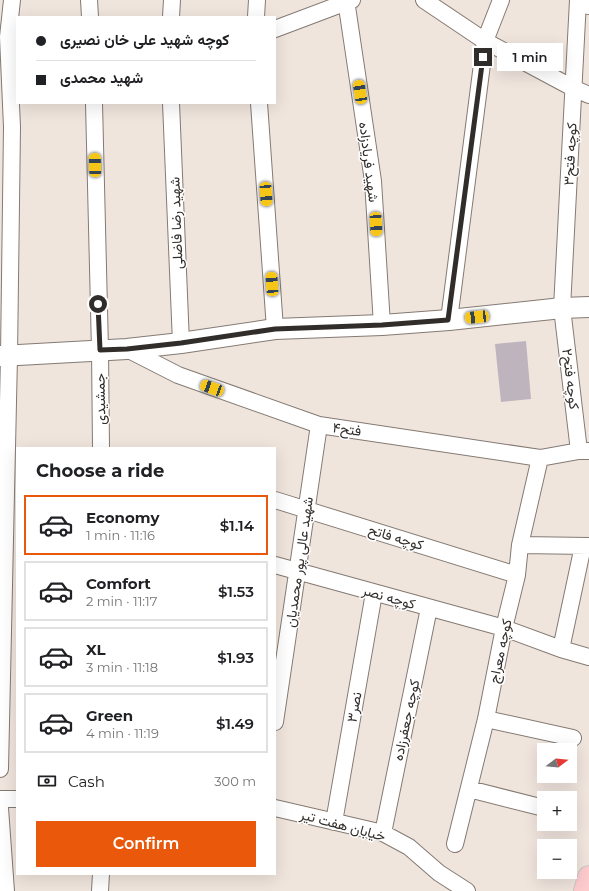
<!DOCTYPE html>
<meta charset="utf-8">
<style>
:root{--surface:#fff;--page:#f6f6f6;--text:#202124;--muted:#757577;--line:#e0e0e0;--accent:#ea580c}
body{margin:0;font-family:Montserrat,Vazirmatn,sans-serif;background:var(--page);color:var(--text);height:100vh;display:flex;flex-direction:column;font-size:15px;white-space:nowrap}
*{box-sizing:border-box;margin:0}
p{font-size:13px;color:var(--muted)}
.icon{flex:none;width:22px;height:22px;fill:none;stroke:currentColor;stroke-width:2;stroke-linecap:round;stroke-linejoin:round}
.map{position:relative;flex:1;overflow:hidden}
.sheet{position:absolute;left:16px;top:447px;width:260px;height:428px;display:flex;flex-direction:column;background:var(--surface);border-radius:0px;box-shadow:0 4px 16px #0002}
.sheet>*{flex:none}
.guide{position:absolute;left:16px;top:16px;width:260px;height:88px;border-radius:0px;box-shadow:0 4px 16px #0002;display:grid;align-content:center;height:88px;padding:0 20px;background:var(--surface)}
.needle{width:26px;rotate:74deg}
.buttons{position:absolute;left:537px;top:743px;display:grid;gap:8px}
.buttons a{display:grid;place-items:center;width:40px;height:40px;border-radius:0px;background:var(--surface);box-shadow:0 4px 16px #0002;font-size:20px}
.end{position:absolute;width:18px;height:18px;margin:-9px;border:5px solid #312d2a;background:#fff;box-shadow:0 0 0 2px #fff}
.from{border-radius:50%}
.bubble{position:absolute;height:28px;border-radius:0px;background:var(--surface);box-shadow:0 4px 16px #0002;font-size:13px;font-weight:600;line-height:28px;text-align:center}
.car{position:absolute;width:12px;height:24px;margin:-12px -6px;border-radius:5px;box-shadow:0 0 3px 1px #0007;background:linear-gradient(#f5c518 24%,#345 0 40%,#f5c518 0 76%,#345 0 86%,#f5c518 0)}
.guide b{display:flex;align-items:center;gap:14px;height:38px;font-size:15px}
.guide b+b{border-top:1px solid var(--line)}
.guide i{width:10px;height:10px;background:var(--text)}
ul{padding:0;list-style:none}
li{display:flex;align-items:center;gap:12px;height:60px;margin:0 8px 6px;padding:0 12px;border:2px solid var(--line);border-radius:0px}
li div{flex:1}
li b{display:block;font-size:15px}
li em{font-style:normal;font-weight:600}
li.on{border-color:var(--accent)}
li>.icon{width:36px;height:36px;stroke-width:1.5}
h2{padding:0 20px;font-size:18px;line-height:48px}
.pay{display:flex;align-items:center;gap:10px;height:44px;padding:0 20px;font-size:15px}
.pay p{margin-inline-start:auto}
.cta{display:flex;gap:8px;margin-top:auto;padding:8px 20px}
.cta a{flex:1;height:46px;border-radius:0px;background:var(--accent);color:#fff;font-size:16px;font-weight:600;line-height:46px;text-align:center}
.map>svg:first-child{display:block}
.building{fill:#beb4bd}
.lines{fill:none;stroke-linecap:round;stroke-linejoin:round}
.minor-casing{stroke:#847a73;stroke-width:18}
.tertiary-casing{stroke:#847a73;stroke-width:22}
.primary-casing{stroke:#c9c8c8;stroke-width:24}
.minor{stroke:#fff;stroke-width:16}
.tertiary{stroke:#fff;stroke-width:20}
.primary{stroke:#fecbcd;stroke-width:22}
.route{stroke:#312d2a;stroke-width:5}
.labels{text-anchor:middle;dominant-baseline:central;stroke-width:3;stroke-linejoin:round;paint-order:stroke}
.street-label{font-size:14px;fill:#312d2a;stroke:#fff}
</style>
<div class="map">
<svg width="589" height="891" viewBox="0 0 589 891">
<rect width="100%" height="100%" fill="#f0e5dd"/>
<!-- building -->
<path class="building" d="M526 341 531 399 501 402 495 344Z"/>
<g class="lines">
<!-- minor casing -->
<g class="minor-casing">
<path id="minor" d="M89 0 90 17
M346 0 373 181 382 325
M424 0 485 41 573 88 589 95
M578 0 562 308 579 451
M171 17 172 0
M256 17 257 0
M275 29 352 0
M94 103 100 350 101 448
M171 103 181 343
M259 103 275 329
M449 320 485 41 501 0
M127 349 178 375 319 425 540 458 579 451H589
M275 500 517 575
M520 545 589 546
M275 565 504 628 561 649 589 657
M561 649 583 546
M486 719 573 738
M275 722 319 425
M0 769 9 356 12 127 8 37 12 0
M469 789 540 807
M0 799H17
M0 808 6 891
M275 808 383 833 409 847 439 873 467 891
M334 822 374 593
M383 833 429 608
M455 844 486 719 504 628 517 575 520 545 540 458
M100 891 101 874"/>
</g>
<!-- tertiary casing -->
<g class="tertiary-casing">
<path id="tertiary" d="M580 0 589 4
M0 356 127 349 181 343 275 329 382 325 449 320 562 308 589 307"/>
</g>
<!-- primary casing -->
<g class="primary-casing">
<path id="primary" d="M585 891 589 877"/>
</g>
<!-- minor -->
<use href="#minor" class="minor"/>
<!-- tertiary -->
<use href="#tertiary" class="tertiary"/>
<!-- primary -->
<use href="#primary" class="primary"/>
</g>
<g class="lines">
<!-- route -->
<path class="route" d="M98 304 100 350 127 349 181 343 275 329 382 325 448 320 483 57"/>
</g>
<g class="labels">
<!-- street labels -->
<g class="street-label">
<text transform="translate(570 154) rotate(-87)">کوچه فتح۳</text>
<text transform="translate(369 162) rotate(83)">شهید فریادزاده</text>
<text transform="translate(176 223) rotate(-92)">شهید رضا فاضلی</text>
<text transform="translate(571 379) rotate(83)">کوچه فتح۲</text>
<text transform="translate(100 399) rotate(-91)">جمشیدی</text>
<text transform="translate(347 429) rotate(8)">فتح۴</text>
<text transform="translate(396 537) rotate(17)">کوچه فاتح</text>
<text transform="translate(299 562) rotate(-82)">شهید عالی پور محمدیان</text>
<text transform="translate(389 597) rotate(16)">کوچه نصر</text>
<text transform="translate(500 651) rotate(-78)">کوچه معراج</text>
<text transform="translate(354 707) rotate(-80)">نصر۳</text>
<text transform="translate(406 720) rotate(-78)">کوچه جعفرزاده</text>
<text transform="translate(343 825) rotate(15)">خیابان هفت تیر</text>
</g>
</g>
</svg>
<div class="buttons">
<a><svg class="needle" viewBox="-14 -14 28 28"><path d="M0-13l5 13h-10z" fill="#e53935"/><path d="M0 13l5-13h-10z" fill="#757577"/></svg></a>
<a>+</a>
<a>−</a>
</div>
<i class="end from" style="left:98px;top:304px"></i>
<i class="end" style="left:483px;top:57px"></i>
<div class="bubble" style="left:497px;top:43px;width:66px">1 min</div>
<i class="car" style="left:360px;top:92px;rotate:351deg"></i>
<i class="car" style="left:95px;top:165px;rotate:359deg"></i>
<i class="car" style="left:266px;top:194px;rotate:176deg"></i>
<i class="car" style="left:376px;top:224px;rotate:177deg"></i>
<i class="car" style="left:272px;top:284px;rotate:356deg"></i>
<i class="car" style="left:477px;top:317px;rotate:264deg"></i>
<i class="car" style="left:212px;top:388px;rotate:290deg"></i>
<div class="guide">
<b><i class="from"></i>کوچه شهید علی خان نصیری</b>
<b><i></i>شهید محمدی</b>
</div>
<section class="sheet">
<h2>Choose a ride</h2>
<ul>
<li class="on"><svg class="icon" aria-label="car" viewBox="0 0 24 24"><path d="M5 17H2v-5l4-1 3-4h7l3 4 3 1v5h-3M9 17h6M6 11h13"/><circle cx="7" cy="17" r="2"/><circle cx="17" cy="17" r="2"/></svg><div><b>Economy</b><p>1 min · 11:16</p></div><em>$1.14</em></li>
<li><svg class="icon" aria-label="car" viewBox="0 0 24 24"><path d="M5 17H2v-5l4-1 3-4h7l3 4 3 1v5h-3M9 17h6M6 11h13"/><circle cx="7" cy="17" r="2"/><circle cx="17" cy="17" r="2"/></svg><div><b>Comfort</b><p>2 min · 11:17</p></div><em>$1.53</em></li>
<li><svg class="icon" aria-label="car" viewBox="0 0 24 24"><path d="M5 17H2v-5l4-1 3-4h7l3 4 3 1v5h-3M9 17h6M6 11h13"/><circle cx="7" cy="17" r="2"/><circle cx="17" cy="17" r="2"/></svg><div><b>XL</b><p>3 min · 11:18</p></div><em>$1.93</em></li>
<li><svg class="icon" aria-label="car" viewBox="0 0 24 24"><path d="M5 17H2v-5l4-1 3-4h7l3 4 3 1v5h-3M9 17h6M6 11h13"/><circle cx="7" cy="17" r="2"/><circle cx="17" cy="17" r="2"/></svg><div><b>Green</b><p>4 min · 11:19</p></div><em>$1.49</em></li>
</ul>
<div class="pay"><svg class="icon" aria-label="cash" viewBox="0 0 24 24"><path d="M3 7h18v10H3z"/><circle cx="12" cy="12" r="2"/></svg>Cash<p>300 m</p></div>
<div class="cta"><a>Confirm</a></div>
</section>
</div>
